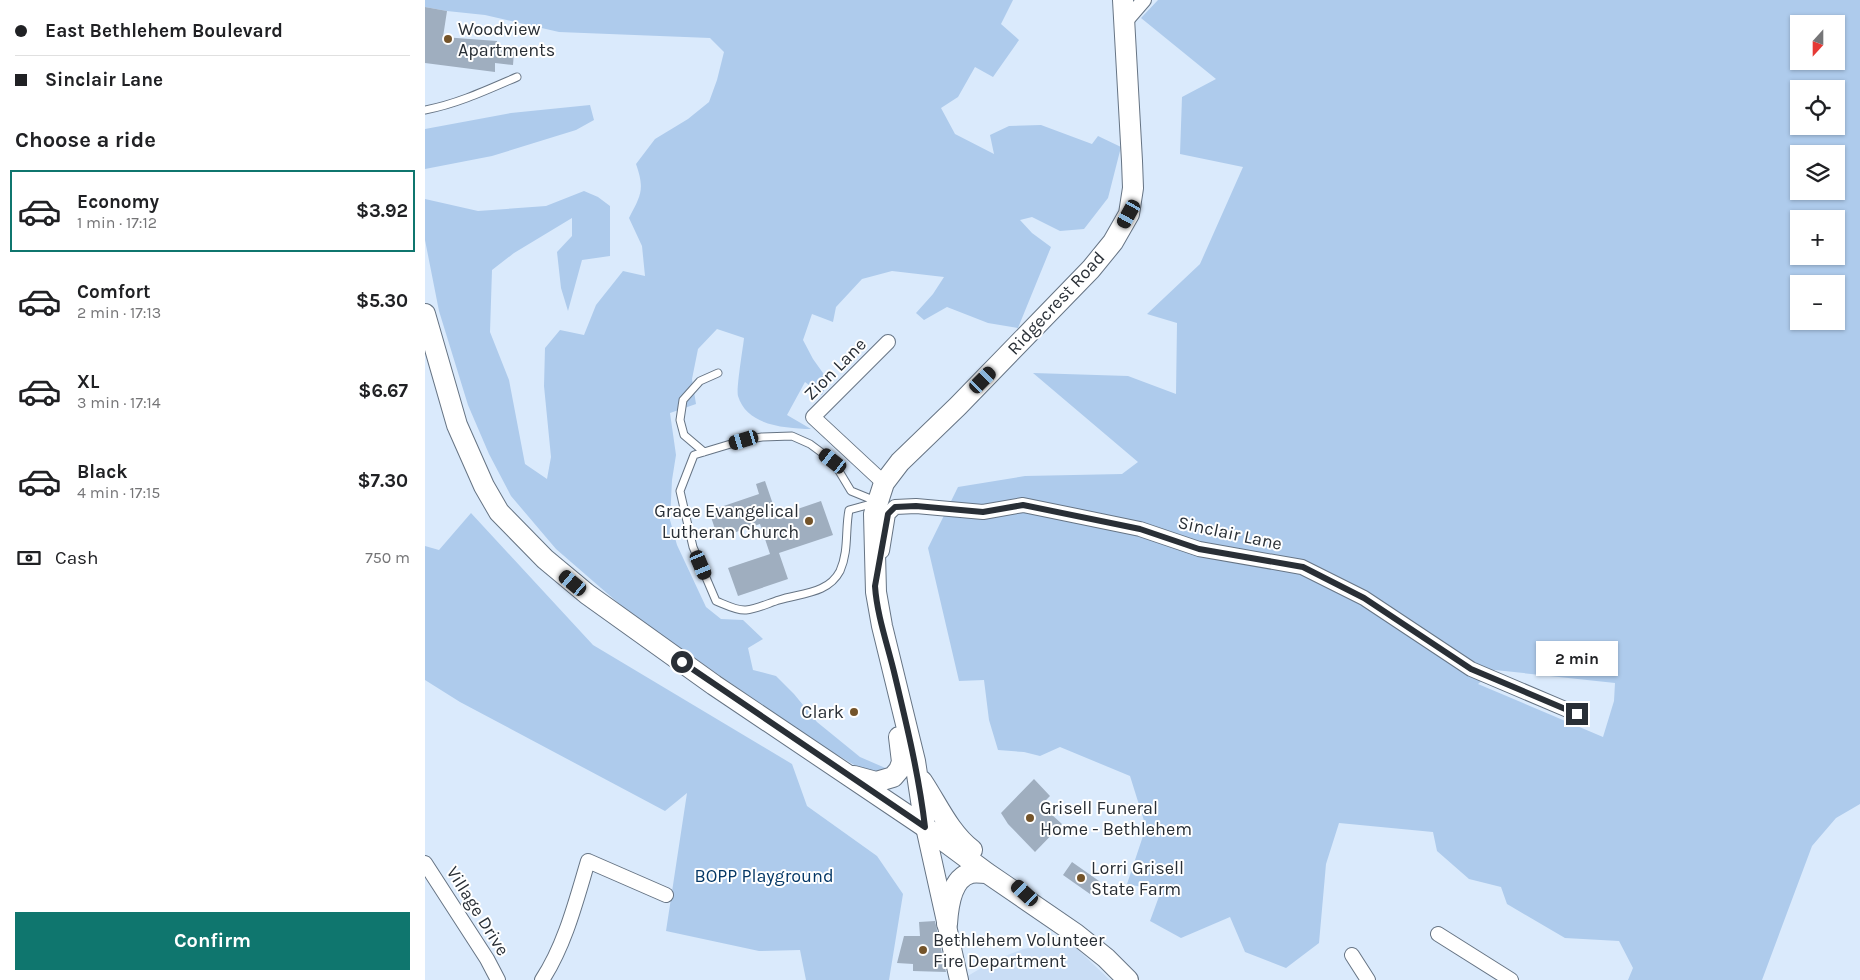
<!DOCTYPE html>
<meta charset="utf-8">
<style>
:root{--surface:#fff;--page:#f6f6f6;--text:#202124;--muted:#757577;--line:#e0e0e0;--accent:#0f766e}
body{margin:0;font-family:Karla,sans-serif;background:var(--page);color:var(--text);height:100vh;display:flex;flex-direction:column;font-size:19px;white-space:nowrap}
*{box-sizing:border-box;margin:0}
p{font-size:16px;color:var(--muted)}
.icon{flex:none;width:28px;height:28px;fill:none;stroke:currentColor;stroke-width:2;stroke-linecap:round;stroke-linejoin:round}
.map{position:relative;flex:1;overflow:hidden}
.details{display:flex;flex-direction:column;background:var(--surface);width:425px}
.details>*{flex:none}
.top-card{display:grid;align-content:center;height:110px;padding:0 15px;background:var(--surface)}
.needle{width:32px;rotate:201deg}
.controls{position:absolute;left:1365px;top:15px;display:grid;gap:10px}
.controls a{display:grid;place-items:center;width:55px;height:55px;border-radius:0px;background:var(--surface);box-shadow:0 1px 4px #0004;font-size:25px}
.end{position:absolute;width:22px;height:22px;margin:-11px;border:6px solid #292f36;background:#fff;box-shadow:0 0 0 2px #fff}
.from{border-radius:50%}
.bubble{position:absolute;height:35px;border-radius:0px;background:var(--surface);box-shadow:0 1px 4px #0004;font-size:16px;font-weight:700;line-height:35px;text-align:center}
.car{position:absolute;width:15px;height:30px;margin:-15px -8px;border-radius:6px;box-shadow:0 0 4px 1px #0007;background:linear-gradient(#222 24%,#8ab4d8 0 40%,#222 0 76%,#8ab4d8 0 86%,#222 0)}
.top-card b{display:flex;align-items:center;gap:18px;height:48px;font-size:19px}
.top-card b+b{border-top:1px solid var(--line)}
.top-card i{width:12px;height:12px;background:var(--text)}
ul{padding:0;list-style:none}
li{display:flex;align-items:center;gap:15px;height:82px;margin:0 10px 8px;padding:0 5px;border:2px solid transparent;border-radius:0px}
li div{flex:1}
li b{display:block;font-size:19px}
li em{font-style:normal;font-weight:700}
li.on{border-color:var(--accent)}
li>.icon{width:45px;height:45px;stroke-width:1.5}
h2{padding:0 15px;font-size:22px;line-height:60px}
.pay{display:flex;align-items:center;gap:12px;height:55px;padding:0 15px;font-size:19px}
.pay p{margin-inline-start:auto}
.primary-button{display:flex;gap:10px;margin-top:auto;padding:10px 15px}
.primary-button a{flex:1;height:58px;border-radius:0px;background:var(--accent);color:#fff;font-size:20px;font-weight:700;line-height:58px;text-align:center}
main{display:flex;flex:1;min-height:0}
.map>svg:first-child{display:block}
.built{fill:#c9ddf5}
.green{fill:#aecbec;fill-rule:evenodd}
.building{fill:#9faebf}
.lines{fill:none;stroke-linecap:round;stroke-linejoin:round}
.service-casing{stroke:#667484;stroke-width:9}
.minor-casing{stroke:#667484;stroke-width:16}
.tertiary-casing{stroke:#667484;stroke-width:20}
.secondary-casing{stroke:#667484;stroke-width:22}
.service{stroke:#fff;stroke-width:7}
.minor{stroke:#fff;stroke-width:14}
.tertiary{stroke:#fff;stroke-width:18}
.secondary{stroke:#fff;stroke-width:20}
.route{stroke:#292f36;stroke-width:6}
.poi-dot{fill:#74542a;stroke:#fff;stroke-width:2}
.labels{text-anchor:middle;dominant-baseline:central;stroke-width:4;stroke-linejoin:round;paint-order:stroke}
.poi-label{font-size:18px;fill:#292f36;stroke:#fff;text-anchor:start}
.street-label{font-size:18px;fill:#292f36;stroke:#fff}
.park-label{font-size:18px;fill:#043766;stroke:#fff}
</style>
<main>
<section class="details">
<div class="top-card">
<b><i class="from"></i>East Bethlehem Boulevard</b>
<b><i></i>Sinclair Lane</b>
</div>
<h2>Choose a ride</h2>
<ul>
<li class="on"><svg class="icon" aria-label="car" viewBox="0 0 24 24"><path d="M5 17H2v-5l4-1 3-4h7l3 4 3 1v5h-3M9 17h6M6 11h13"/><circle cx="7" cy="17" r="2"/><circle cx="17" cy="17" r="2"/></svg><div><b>Economy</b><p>1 min · 17:12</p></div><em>$3.92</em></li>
<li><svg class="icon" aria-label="car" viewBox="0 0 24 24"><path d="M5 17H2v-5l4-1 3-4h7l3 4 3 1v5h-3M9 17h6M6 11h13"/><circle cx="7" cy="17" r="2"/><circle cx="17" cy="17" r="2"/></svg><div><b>Comfort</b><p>2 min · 17:13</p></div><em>$5.30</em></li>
<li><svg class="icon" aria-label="car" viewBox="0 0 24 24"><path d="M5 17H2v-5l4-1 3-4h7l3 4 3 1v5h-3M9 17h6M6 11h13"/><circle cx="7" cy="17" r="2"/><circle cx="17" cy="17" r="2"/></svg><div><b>XL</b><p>3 min · 17:14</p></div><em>$6.67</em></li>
<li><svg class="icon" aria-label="car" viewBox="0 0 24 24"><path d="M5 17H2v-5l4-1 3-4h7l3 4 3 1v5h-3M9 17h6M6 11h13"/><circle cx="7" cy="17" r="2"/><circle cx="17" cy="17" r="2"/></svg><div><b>Black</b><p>4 min · 17:15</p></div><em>$7.30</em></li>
</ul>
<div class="pay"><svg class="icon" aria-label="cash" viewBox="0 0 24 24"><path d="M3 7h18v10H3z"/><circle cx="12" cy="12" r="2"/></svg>Cash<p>750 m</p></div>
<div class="primary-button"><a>Confirm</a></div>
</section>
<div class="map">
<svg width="1435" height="980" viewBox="0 0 1435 980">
<rect width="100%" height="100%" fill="#daeafc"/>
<!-- built -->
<path class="built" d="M634 942 648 945 685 980H541V977L563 964 580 956 598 949Z"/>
<!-- green -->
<path class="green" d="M0 0H588L576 24 594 40 568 77 550 67 533 97 516 108 530 134 569 154 565 135 584 126 616 125 667 144 673 136 696 147 683 198 659 229 635 231 607 217 595 220 607 233 626 247 593 328 563 323 522 307 499 320 491 313 508 294 519 277 467 271 437 279 411 307 408 322 387 314 378 340 388 359 403 380 397 395 380 382 362 415 386 429C360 428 322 426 313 396 311 389 318 348 319 338L292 329 273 349 267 379 271 404 245 413 251 455 247 480 245 520 252 545 281 607 296 619 318 620 338 639 323 648 328 670 351 676 369 694 392 722 435 757 465 770 441 772 394 744 206 614 131 549 86 496 64 454 43 405 14 311 0 240V199L53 211 121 206 159 191 173 197 185 206V256L157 260 143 311 136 288 132 252 147 236V218L89 253 67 270 65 332 84 380 100 464 122 479 126 457 119 386 120 348 135 330 159 335 171 305 198 271 220 276 217 246 204 218C216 195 220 190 211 164L230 139 263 119 284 102 292 80 299 52 285 38 134 32 60 15 22 11 0 7Z
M733 0H1435V804L1411 818 1387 846 1337 980H1203L1208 968 1194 941 1140 938 1082 904 1076 887 1044 879 1012 851 1008 832 914 823 901 864 894 943 861 968 820 952 805 917 756 938 725 921 736 891 702 884 721 827 705 776 635 747 615 756 599 752 573 750 564 720 559 680 534 681 503 548 533 487 600 476 697 474 713 462 608 373 703 376 751 394 752 323 722 314 775 264 818 167 755 154 757 97 791 79 716 18ZM1374 24H1411V61H1374ZM1374 89H1411V126H1374ZM1374 154H1411V191H1374ZM1374 219H1411V256H1374ZM1374 284H1411V321H1374ZM1070 670 1190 683 1189 701 1178 737 1053 684Z
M165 105 169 120 151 130 67 156 0 169V129L86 113Z
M46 513 168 645 367 764 382 806 452 856 478 894 464 980H381L375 950 334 951 241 931 262 793 240 811 35 702 0 680V546L14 550Z"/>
<!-- building -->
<path class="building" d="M0 7 22 11 18 37 72 41V50L89 52 88 65 70 63V72L0 63Z
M340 481 352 516 396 501 408 535 354 553 363 579 313 596 303 568 345 554 335 524 293 538 284 511 334 494 331 484Z
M609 779 625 796 616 805 637 824 610 852 583 824 576 813Z
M647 862 674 881 665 894 638 875Z
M510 921 521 972 488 971V964L472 963 479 936H495L494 922Z"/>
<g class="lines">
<!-- service casing -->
<g class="service-casing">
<path id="service" d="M0 110C32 104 62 90 92 77
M367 436 385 444 408 461 426 491 453 502 424 510C420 530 424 551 415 571 403 594 376 593 354 600 344 603 332 609 321 610 312 611 299 604 291 601L268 547 255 491 269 455 319 440 337 437Z
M279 452 259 435 255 420 258 400 275 381 293 373"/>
</g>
<!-- minor casing -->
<g class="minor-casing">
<path id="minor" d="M700 22 719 0
M459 483 388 417 463 342
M457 551 463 514 470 507 491 506 558 512 598 505 715 529 774 549 877 567 939 598 1046 669 1152 714
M0 863 62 959 73 980
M1013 934 1086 980
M927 955 943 980
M117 980C140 945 151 901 163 861L241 895"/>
</g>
<!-- tertiary casing -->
<g class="tertiary-casing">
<path id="tertiary" d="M500 827 534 980"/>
</g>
<!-- secondary casing -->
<g class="secondary-casing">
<path id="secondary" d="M0 314 32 425 59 486 74 512 120 559 162 594 289 685 500 827 562 873 651 934 681 958 703 980
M429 776 451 782 468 777 474 770 477 762 474 737
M497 781C513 805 524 832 547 850
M500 827 490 761 457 626 451 592 449 514 459 483 475 462 533 406 666 269 688 242 704 214 708 188 707 161 698 0
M522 924C523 908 526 878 546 873 551 872 557 873 562 873"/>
</g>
<!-- service -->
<use href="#service" class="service"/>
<!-- minor -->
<use href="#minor" class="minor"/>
<!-- tertiary -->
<use href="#tertiary" class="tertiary"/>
<!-- secondary -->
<use href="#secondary" class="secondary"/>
</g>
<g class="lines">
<!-- route -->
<path class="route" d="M257 662 500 827C494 776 482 726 470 676 463 646 452 616 450 586L463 514 470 507 491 506 558 512 598 505 715 529 774 549 878 567 939 598 1046 669 1152 714"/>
</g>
<!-- markers -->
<g class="poi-dot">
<circle cx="23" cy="39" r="5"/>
<circle cx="384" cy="521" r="5"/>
<circle cx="429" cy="712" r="5"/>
<circle cx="605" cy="818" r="5"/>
<circle cx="656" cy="878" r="5"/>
<circle cx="498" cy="950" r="5"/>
</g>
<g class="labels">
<!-- poi labels -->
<g class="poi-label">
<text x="33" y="29">Woodview<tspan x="33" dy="21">Apartments</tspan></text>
<text x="374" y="511" text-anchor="end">Grace Evangelical<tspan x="374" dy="21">Lutheran Church</tspan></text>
<text x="419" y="712" text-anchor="end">Clark</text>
<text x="615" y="808">Grisell Funeral<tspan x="615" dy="21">Home - Bethlehem</tspan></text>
<text x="666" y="868">Lorri Grisell<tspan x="666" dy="21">State Farm</tspan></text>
<text x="508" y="940">Bethlehem Volunteer<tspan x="508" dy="21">Fire Department</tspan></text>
</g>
<!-- street labels -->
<g class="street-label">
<text transform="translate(631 303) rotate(-47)">Ridgecrest Road</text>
<text transform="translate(410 369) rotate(-45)">Zion Lane</text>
<text transform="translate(805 533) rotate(12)">Sinclair Lane</text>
<text transform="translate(53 911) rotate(58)">Village Drive</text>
</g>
<!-- park labels -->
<g class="park-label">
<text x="339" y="876">BOPP Playground</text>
</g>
</g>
</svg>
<div class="controls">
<a><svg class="needle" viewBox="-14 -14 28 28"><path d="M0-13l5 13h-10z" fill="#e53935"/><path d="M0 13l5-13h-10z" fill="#757577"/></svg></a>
<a><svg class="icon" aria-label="locate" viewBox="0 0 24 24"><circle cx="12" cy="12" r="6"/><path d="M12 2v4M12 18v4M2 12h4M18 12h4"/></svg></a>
<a><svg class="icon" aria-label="layers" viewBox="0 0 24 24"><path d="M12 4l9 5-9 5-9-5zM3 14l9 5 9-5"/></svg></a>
<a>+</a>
<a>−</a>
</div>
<i class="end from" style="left:257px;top:662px"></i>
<i class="end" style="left:1152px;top:714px"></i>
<div class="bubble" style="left:1111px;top:641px;width:82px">2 min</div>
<i class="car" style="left:704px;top:214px;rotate:209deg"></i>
<i class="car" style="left:558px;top:380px;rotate:45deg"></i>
<i class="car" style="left:319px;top:440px;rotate:253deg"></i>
<i class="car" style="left:408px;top:461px;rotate:308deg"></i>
<i class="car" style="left:276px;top:565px;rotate:157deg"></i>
<i class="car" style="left:148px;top:583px;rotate:310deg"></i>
<i class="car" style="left:600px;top:893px;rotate:313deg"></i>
</div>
</main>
